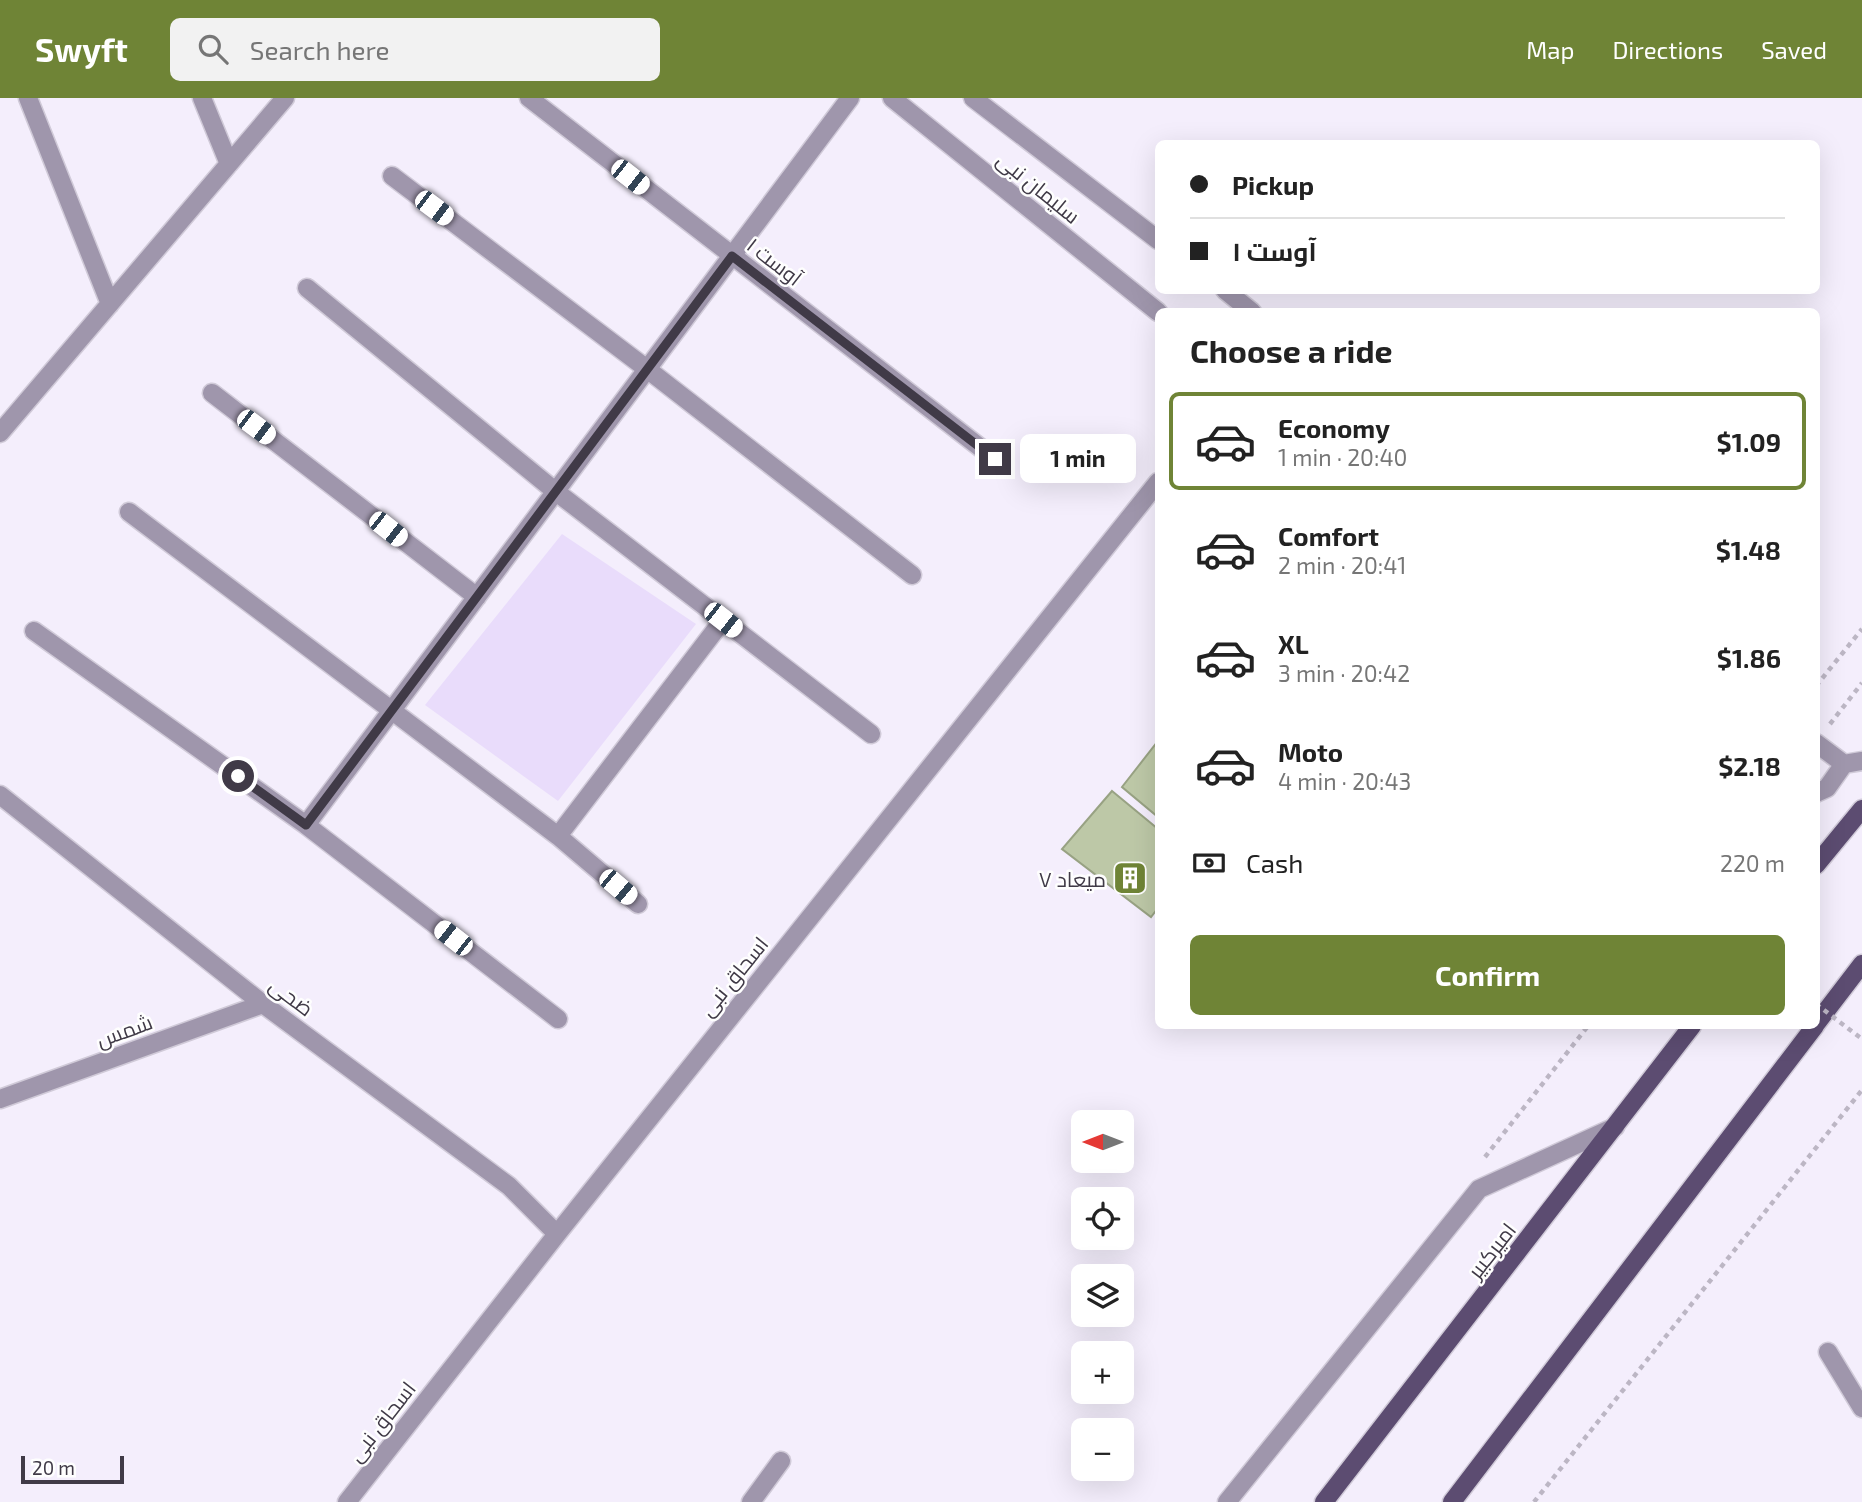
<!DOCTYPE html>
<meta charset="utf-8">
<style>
:root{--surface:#fff;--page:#f2f2f2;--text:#222;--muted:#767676;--line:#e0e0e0;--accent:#6f8436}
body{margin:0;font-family:"Exo 2",Cairo,sans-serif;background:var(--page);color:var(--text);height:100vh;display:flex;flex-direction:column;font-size:26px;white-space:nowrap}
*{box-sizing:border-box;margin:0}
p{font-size:23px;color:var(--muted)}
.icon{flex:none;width:38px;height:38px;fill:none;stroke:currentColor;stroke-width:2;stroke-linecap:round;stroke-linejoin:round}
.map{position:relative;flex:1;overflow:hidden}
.panel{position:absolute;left:1155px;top:210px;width:665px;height:721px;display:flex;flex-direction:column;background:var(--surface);border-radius:10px;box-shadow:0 7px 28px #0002}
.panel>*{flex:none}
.hud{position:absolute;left:1155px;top:42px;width:665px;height:154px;border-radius:10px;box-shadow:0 7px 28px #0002;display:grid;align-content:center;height:154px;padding:0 35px;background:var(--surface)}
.needle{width:46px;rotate:270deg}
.fabs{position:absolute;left:1071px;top:1012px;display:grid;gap:14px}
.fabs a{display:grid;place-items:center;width:63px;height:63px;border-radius:10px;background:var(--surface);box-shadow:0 7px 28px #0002;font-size:35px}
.scale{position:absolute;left:21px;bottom:18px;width:103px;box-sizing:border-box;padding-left:7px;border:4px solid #403a47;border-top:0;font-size:19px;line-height:24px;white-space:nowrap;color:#403a47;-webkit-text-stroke:5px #fefefe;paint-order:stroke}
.end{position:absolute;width:32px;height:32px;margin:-16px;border:9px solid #403a47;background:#fff;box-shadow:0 0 0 4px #fff}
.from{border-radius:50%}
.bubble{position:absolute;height:49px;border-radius:10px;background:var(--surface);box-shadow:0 7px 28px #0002;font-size:23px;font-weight:700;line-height:49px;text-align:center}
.car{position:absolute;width:21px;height:42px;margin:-21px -10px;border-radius:9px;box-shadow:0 0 5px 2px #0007;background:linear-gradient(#fff 24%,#345 0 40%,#fff 0 76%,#345 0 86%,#fff 0)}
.hud b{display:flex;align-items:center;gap:24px;height:66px;font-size:26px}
.hud b+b{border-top:2px solid var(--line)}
.hud i{width:18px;height:18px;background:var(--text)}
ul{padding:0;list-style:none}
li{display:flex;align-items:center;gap:21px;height:98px;margin:0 14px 10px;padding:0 21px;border:4px solid transparent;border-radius:10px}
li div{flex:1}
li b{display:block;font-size:26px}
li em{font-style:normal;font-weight:700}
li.active{border-color:var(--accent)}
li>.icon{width:63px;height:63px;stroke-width:1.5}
h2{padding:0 35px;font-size:32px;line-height:84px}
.pay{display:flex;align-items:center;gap:18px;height:77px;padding:0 35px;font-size:26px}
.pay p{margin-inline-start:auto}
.button{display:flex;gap:14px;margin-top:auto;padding:14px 35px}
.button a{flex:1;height:80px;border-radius:10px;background:var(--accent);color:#fff;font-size:28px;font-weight:700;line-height:80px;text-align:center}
header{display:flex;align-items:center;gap:42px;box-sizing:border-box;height:98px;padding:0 35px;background:var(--accent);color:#fff}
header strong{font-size:33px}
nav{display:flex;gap:38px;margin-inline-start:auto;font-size:24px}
.search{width:490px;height:63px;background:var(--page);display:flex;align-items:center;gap:18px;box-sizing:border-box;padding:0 24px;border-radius:10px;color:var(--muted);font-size:26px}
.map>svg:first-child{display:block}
.green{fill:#e9dcfb}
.building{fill:#bdc8a7;stroke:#98a283;stroke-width:2}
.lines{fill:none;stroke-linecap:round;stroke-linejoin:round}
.minor-casing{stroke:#d0cad8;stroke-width:21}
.major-casing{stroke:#d0cad8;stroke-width:21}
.path{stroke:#bcb6c4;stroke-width:4.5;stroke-dasharray:5 5;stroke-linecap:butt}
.minor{stroke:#9f96ac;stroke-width:18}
.major{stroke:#5c4c71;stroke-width:18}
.path-bridge{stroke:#bcb6c4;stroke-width:4.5;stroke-dasharray:5 5;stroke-linecap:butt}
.route{stroke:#403a47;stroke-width:9}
.labels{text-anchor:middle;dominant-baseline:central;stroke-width:5;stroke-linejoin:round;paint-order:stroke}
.street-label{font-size:21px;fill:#403a47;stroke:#fefefe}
.poi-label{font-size:21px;fill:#403a47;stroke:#fefefe;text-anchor:end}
</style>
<header>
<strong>Swyft</strong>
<div class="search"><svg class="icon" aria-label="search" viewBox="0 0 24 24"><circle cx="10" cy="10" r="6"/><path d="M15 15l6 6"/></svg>Search here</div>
<nav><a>Map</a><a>Directions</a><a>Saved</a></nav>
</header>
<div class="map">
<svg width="1862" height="1404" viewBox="0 0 1862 1404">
<rect width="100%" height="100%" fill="#f4eefc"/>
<!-- green -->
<path class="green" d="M562 436 696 526 558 703 425 607Z"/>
<!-- building -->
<path class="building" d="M1158 643V719L1122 689Z
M1112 693 1158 731V810L1151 819 1062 751Z"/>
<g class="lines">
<!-- minor casing -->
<g class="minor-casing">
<path id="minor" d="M28 0 110 206
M202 0 229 66
M529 0 995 361
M892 0 1158 214
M973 0 1158 142
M392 78 647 271 912 477
M307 190 555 393 871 636
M1225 192 1252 214
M212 295 477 499
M0 335 285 0
M129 414 558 738 638 806
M34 533 306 727 558 921
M1816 645 1844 666 1862 663
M1816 695 1827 690 1844 666
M0 697 263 906 509 1088 557 1136
M306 727 850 0
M558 738 723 522
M0 1001 263 906
M1828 1254 1862 1310
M347 1404 557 1136 1158 384
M751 1404 781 1363
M1227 1404 1479 1091 1615 1029"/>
</g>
<!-- major casing -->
<g class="major-casing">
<path id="major" d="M1816 767 1862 711
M1816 926 1862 866
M1324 1404 1692 928
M1452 1404 1815 928"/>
</g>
<!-- path -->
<path class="path" d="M1816 588 1862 531
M1830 626 1862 585
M1485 1059 1588 928
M1534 1404 1862 992"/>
<!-- minor -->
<use href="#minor" class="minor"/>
<!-- major -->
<use href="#major" class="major"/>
<!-- path-bridge -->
<path class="path-bridge" d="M1816 906 1862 941"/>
</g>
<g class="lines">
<!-- route -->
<path class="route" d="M238 678 306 727 732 158 995 361"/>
</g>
<!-- icons -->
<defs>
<g id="building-square" transform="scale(1.75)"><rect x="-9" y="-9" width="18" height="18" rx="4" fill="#6f8436" stroke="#fefefe"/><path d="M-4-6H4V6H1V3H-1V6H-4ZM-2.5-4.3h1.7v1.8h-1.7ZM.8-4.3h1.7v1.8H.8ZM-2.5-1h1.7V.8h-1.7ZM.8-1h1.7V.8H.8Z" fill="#fff"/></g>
</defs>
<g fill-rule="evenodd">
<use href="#building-square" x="1130" y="780"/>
</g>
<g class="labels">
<!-- street labels -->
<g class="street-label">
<text transform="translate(1039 89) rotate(39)">سلیمان نبی</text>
<text transform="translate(775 163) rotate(38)">آوست ١</text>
<text transform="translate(733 878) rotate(-51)">اسحاق نبی</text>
<text transform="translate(292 898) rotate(37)">ضحی</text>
<text transform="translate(124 932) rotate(-20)">شمس</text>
<text transform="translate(1491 1152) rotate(-52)">امیرکبیر</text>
<text transform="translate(381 1323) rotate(-52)">اسحاق نبی</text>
</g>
<!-- poi labels -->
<g class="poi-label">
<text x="1106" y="780">میعاد ۷</text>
</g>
</g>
</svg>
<div class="fabs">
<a><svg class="needle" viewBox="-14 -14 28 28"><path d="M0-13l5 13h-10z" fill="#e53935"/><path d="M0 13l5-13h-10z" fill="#767676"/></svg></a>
<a><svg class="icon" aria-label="locate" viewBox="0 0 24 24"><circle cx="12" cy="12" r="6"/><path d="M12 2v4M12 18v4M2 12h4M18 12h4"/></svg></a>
<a><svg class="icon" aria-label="layers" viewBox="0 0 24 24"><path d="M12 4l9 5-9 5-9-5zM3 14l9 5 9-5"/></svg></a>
<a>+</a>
<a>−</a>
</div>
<div class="scale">20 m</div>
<i class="end from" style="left:238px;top:678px"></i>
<i class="end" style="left:995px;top:361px"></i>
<div class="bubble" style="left:1020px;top:336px;width:116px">1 min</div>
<i class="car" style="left:630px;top:79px;rotate:128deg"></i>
<i class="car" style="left:434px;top:110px;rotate:127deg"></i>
<i class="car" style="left:256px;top:329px;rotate:127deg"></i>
<i class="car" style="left:388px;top:431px;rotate:128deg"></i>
<i class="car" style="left:723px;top:522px;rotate:128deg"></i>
<i class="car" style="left:618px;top:789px;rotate:130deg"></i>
<i class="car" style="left:453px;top:840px;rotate:308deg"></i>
<div class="hud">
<b><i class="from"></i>Pickup</b>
<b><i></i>آوست ١</b>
</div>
<section class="panel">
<h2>Choose a ride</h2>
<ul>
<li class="active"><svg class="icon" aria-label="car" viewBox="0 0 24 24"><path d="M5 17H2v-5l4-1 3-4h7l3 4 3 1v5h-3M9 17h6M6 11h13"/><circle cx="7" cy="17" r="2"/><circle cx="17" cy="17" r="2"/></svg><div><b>Economy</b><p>1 min · 20:40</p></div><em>$1.09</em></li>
<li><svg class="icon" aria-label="car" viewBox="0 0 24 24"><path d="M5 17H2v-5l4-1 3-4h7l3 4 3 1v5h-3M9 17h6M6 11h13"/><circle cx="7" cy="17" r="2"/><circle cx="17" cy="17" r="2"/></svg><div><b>Comfort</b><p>2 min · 20:41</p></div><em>$1.48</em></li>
<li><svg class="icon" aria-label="car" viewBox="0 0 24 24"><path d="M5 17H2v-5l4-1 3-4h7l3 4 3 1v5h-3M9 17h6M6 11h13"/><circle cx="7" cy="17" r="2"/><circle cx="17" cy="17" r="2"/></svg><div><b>XL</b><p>3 min · 20:42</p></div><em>$1.86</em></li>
<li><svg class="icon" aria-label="car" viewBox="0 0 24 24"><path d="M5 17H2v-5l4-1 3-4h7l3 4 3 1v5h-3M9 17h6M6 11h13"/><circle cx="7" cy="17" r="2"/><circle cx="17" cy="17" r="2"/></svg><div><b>Moto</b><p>4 min · 20:43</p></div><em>$2.18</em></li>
</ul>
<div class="pay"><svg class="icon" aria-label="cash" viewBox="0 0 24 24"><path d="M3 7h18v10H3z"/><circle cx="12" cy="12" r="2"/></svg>Cash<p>220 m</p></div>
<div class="button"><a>Confirm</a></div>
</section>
</div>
